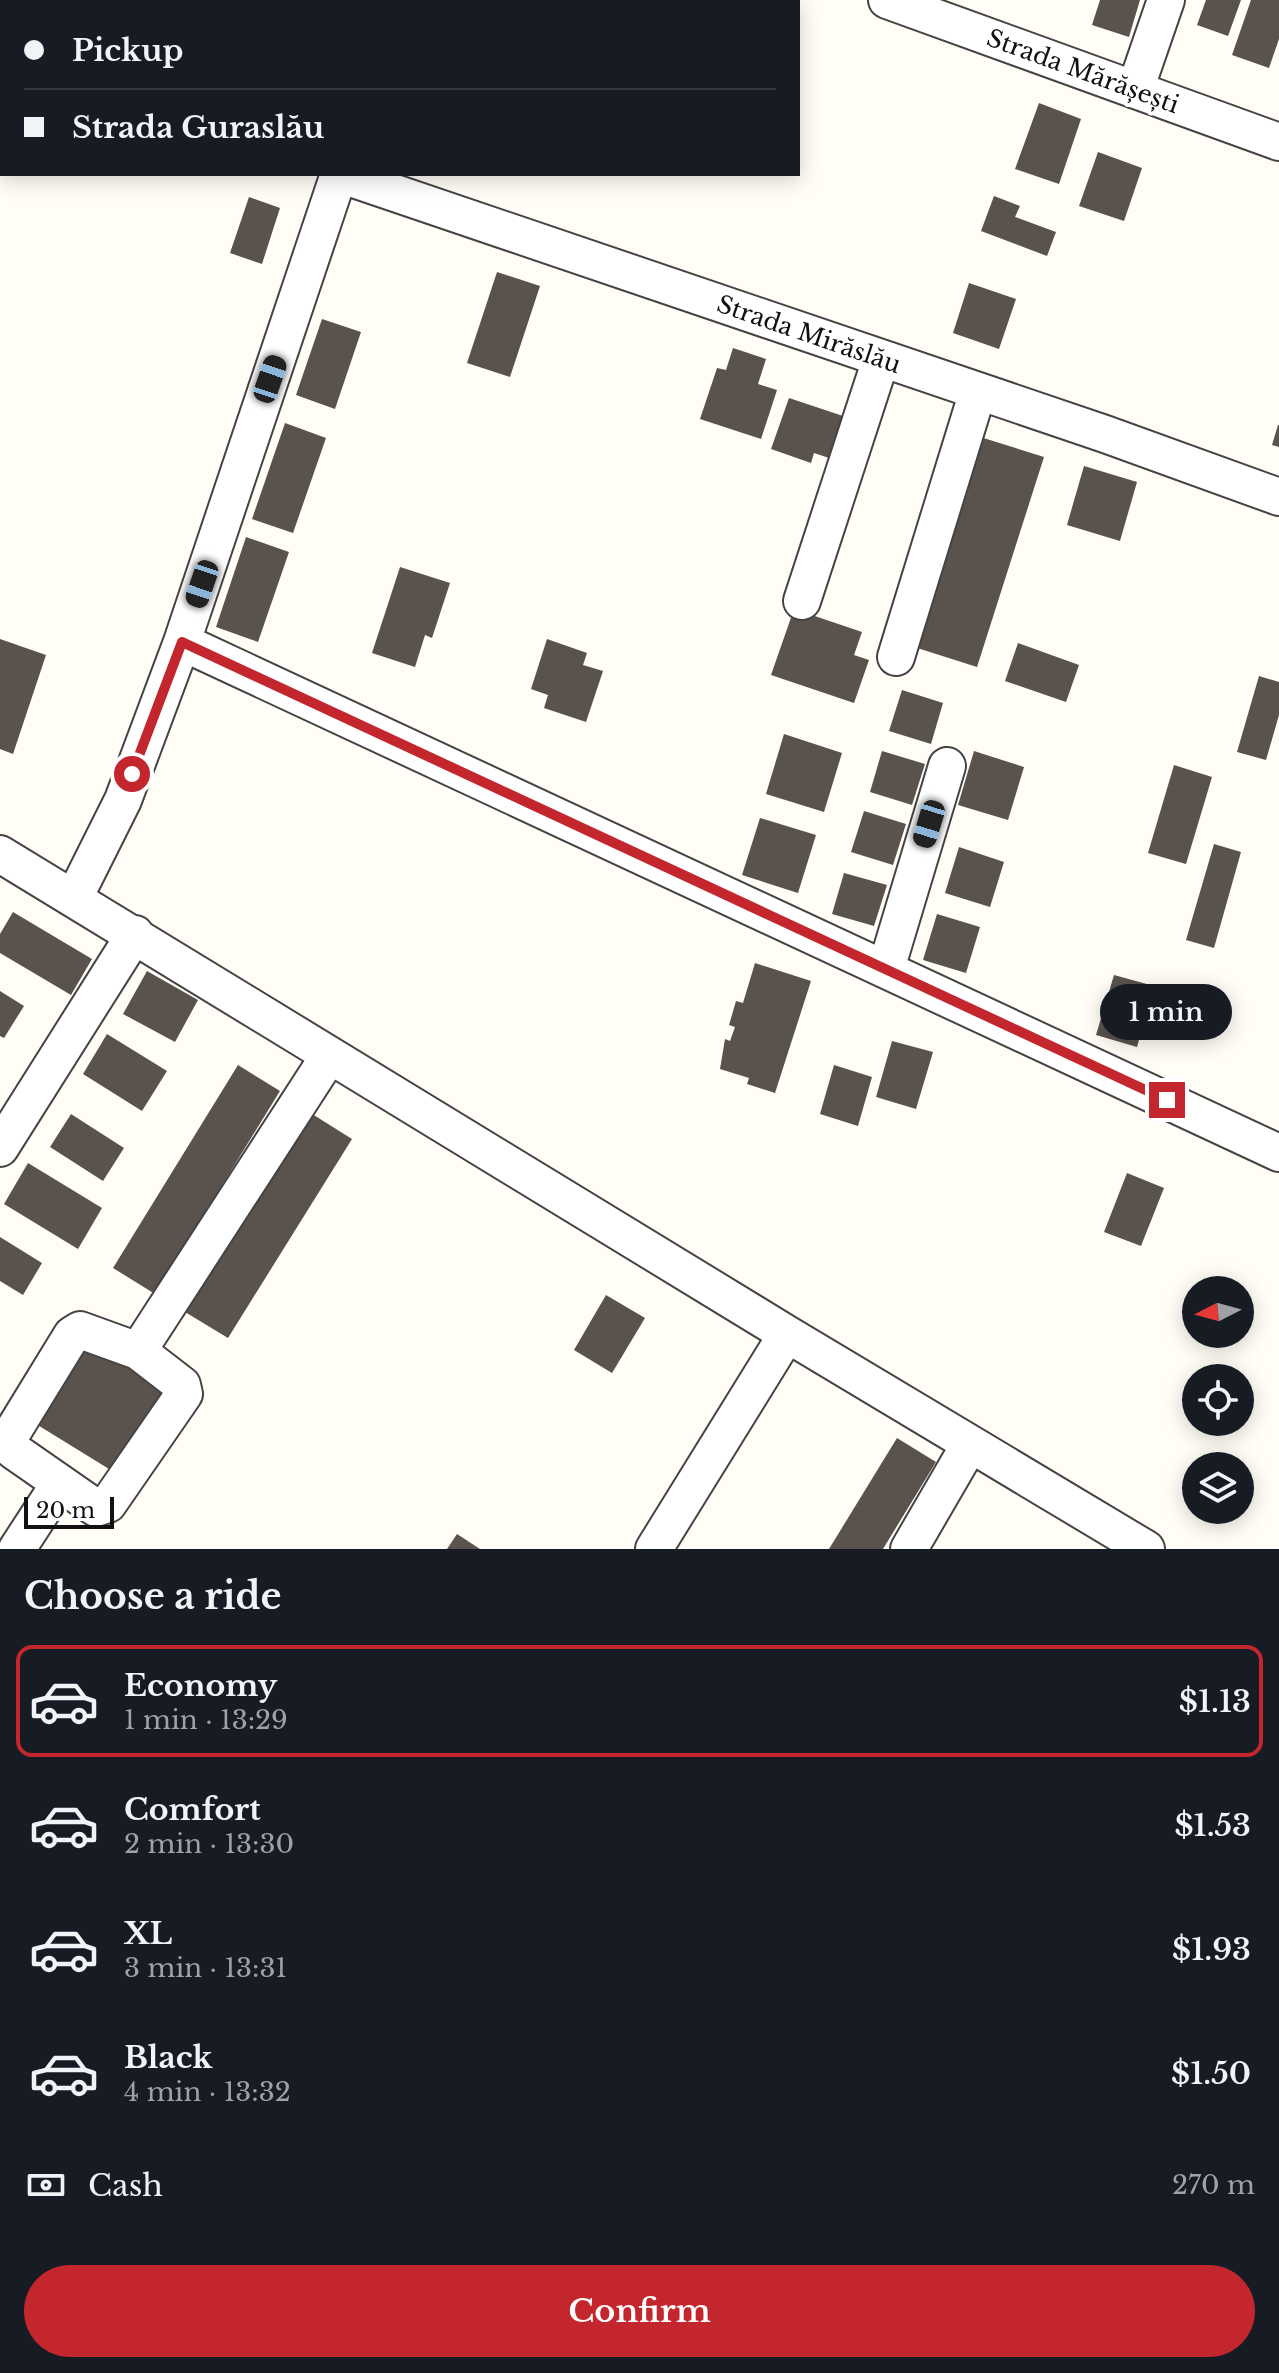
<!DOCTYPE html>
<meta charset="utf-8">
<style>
:root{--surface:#171b24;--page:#20242c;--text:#f1f3f6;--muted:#9ea1a6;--line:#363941;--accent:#c4262e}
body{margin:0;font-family:"Libre Baskerville",serif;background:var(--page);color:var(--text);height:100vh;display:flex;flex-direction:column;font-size:30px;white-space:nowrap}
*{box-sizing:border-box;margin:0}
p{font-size:26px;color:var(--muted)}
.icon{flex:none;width:44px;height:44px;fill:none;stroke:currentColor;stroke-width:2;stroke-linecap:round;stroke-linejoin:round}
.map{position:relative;height:1549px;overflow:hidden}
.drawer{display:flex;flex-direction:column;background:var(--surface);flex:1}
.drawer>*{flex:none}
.hud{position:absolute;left:0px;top:0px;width:800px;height:176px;box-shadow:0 4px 20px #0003;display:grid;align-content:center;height:176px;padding:0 24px;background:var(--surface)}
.needle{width:52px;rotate:264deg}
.tools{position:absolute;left:1182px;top:1276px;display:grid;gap:16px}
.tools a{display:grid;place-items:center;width:72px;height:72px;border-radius:50%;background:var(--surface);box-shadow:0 4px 20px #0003;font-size:40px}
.scale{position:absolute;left:24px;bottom:20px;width:90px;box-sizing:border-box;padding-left:8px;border:4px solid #111;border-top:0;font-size:22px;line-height:28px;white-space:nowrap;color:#111;-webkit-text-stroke:6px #fff;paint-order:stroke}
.end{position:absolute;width:36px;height:36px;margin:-18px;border:10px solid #c4262e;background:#fff;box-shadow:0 0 0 4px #fff}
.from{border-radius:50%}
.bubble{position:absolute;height:56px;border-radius:28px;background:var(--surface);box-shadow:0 4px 20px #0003;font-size:26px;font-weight:600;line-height:56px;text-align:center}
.car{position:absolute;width:24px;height:48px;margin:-24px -12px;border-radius:10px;box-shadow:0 0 6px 2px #0007;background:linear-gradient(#222 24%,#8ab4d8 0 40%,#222 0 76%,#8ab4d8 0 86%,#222 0)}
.hud b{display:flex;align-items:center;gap:28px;height:76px;font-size:30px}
.hud b+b{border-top:2px solid var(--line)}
.hud i{width:20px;height:20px;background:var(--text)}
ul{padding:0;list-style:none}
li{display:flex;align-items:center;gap:24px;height:112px;margin:0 16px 12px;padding:0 8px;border:4px solid transparent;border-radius:16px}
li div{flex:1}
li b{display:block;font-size:30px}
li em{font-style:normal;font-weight:600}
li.active{border-color:var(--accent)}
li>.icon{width:72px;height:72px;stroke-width:1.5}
h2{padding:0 24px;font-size:36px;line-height:96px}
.pay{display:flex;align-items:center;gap:20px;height:88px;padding:0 24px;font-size:30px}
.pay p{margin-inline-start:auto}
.action{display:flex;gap:16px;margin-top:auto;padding:16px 24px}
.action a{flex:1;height:92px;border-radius:48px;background:var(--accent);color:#fff;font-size:32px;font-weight:600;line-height:92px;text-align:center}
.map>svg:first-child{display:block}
.building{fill:#5a524d}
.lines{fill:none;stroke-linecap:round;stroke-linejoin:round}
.minor-casing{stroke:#444;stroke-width:40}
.minor{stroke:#fff;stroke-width:36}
.route{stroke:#c4262e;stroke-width:10}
.labels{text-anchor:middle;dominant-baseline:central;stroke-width:8;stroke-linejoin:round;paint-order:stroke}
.street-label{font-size:24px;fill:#111;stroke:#fff}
</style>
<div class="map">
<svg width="1279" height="1549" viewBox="0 0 1279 1549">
<rect width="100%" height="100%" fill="#fffdf5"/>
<!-- building -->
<path class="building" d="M1100 0H1140L1129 37 1092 25Z
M1206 0H1241L1228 36 1197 25Z
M1251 0H1279V39L1269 68 1232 55Z
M1039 103 1081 119 1059 184 1015 169Z
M1098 152 1142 168 1124 221 1079 206Z
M994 196 1020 206 1015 217 1056 232 1047 256 981 231Z
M249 197 280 208 262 264 230 253Z
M497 272 540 286 510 377 467 363Z
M969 283 1016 299 999 349 953 333Z
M322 319 361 332 335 409 296 395Z
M733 348 766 359 758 384 777 390 761 439 700 419 717 368 726 370Z
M789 398 843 416 829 458 814 453 811 463 771 449Z
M285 423 326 438 293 533 252 519Z
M1278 425H1279V447L1272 445Z
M977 436 1044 457 977 667 911 646Z
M1084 466 1137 482 1120 541 1067 525Z
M246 537 289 552 258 642 216 627Z
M400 567 450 583 432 638 425 635 415 667 372 653Z
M794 609 862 632 854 655 869 660 854 703 771 675Z
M0 639 46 655 13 754 0 749Z
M547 639 587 653 583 665 603 671 586 722 544 708 548 695 531 689Z
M1018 643 1079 665 1066 702 1005 681Z
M1259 676 1279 682V715L1266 760 1237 752Z
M902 690 943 703 931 744 889 731Z
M784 734 842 753 824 812 766 794Z
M882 751 925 764 912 805 870 792Z
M974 751 1024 767 1008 820 958 805Z
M1174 765 1212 777 1186 864 1148 853Z
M864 811 906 824 893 865 851 852Z
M760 818 816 835 798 893 742 875Z
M1214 844 1241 852 1214 948 1186 940Z
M959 847 1004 862 990 907 945 893Z
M844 873 887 885 874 926 832 914Z
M13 912 92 959 71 995 0 953V934Z
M937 914 980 927 966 973 923 960Z
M755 963 811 981 775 1093 747 1084 749 1078 720 1069 725 1039 730 1041 735 1027 729 1025 736 1001 743 1003Z
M147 971 198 1000 175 1042 123 1014Z
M1114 975 1154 986 1137 1047 1096 1035Z
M0 991 24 1006 4 1038 0 1036Z
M107 1034 167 1071 142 1111 83 1074Z
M892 1041 933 1052 916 1109 876 1097Z
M238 1065 280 1091 155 1294 113 1268Z
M834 1065 872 1077 858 1126 820 1114Z
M309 1112 352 1139 228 1338 185 1312Z
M71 1114 124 1148 103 1181 50 1147Z
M28 1163 102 1208 78 1249 4 1204Z
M1127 1173 1164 1188 1141 1246 1104 1232Z
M0 1237 42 1263 23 1295 0 1281Z
M606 1295 645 1318 612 1373 574 1350Z
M87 1341 173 1393 122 1477 36 1424Z
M897 1438 936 1462 883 1549H829Z
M457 1534 480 1549H447Z"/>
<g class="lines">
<!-- minor casing -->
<g class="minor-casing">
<path id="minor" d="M887 0 1279 142
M389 2 390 0
M1135 90 1166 0
M802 601 881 359
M182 642 1279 1153
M896 657 978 391
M0 854 787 1334 1146 1549
M74 898 123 800 182 642 339 174 1105 434 1279 497
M886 969 947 766
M0 1148 135 934
M138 1351 80 1330 72 1335 10 1436 9 1447 14 1451 96 1508 108 1504 184 1394 182 1385 138 1351 329 1056
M17 1549 60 1483
M654 1549 787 1334
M909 1549 970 1444"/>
</g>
<!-- minor -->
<use href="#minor" class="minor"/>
</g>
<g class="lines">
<!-- route -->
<path class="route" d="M132 774 182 642 1167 1100"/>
</g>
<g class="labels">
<!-- street labels -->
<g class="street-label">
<text transform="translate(1083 71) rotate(20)">Strada Mărășești</text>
<text transform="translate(809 334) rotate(19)">Strada Mirăslău</text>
</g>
</g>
</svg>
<div class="tools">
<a><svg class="needle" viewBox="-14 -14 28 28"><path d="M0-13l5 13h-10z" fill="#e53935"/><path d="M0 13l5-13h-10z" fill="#9ea1a6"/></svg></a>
<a><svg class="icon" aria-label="locate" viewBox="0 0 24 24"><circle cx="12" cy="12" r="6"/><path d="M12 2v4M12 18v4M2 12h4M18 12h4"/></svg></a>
<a><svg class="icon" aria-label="layers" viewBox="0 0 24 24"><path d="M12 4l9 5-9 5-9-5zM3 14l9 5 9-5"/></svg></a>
</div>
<div class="scale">20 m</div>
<i class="end from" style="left:132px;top:774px"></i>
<i class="end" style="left:1167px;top:1100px"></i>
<div class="bubble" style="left:1100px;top:984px;width:132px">1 min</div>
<i class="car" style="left:270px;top:379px;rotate:19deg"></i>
<i class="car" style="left:202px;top:584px;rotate:199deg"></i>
<i class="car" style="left:929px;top:824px;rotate:197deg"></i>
<div class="hud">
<b><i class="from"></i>Pickup</b>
<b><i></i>Strada Guraslău</b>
</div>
</div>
<section class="drawer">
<h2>Choose a ride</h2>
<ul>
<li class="active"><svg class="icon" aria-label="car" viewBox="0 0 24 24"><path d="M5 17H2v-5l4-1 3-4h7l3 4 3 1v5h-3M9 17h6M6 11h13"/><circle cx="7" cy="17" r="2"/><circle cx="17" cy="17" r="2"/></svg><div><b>Economy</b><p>1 min · 13:29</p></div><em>$1.13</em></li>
<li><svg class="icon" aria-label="car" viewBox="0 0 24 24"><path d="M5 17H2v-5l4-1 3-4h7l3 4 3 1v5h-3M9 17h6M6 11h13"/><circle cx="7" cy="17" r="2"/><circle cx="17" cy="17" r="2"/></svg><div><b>Comfort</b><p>2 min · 13:30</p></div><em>$1.53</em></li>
<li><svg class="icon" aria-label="car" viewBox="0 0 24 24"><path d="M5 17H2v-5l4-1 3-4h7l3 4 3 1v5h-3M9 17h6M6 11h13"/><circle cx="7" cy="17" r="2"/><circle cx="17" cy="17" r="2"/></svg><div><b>XL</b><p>3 min · 13:31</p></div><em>$1.93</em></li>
<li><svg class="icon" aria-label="car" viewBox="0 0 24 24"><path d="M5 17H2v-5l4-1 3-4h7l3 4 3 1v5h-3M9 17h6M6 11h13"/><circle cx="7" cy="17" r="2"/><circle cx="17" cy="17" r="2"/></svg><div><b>Black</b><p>4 min · 13:32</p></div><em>$1.50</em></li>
</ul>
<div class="pay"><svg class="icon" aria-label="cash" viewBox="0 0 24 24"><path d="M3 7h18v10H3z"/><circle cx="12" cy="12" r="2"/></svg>Cash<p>270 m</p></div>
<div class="action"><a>Confirm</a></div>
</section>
